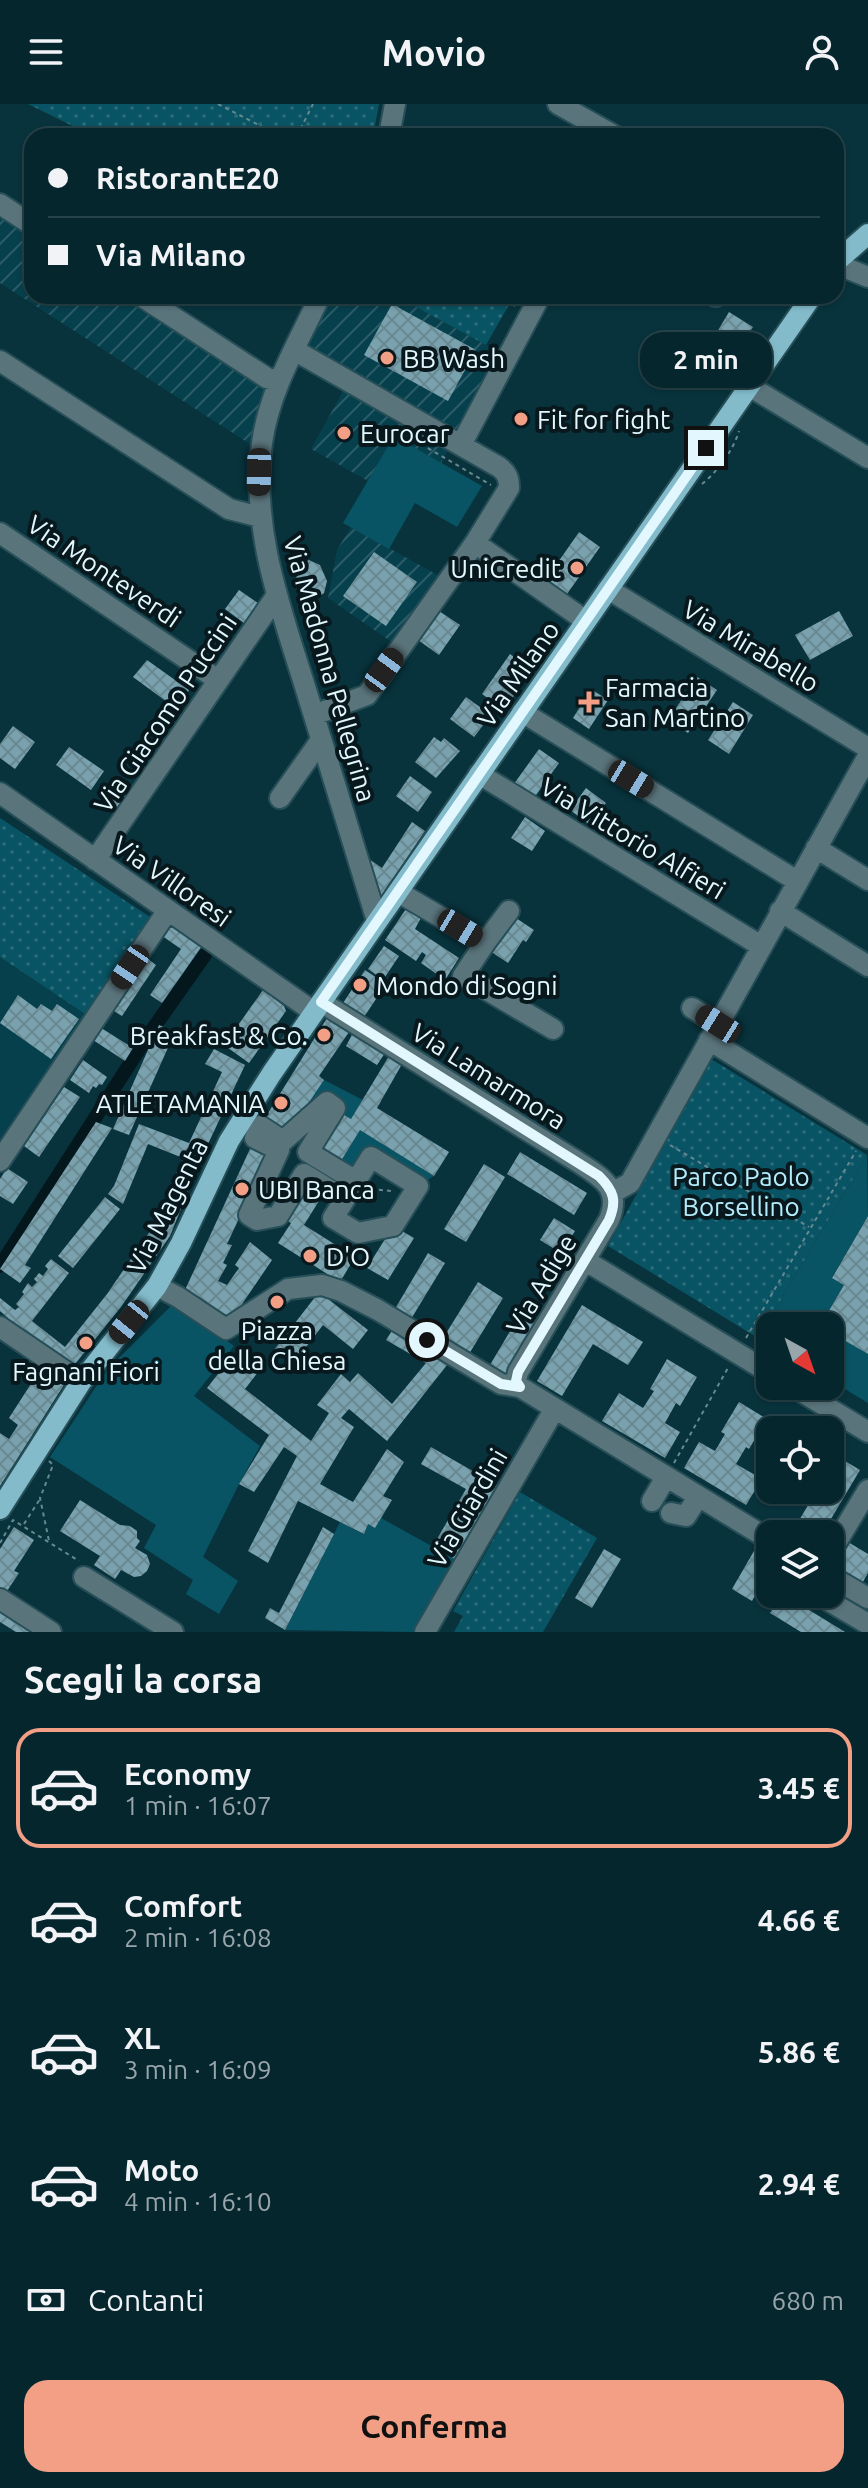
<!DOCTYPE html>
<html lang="it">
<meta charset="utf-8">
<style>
:root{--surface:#06262e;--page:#14323a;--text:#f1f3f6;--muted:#98a5aa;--line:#27434a;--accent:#f39f86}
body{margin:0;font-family:Ubuntu,sans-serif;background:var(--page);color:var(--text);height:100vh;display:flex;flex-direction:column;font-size:30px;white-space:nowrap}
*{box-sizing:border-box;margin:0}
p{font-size:26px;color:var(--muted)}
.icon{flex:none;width:44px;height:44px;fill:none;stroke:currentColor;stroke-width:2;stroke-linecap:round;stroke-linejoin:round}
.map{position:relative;height:1528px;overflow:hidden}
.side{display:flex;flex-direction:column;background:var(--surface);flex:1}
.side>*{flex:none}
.banner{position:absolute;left:24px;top:24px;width:820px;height:176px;border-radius:24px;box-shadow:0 2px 6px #0004,0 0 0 2px var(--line);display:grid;align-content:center;height:176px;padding:0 24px;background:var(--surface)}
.needle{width:52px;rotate:140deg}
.tools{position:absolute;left:756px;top:1208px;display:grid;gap:16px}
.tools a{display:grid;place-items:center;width:88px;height:88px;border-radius:16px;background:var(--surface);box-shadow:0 2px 6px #0004,0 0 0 2px var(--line);font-size:40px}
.end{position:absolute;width:36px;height:36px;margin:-18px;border:10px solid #e2f8fe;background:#111;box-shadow:0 0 0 4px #111}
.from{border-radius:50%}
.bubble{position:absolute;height:56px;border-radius:24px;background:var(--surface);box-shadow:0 2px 6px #0004,0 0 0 2px var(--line);font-size:26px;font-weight:600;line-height:56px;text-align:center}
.car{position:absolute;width:24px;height:48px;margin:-24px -12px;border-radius:10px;box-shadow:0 0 6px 2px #0007;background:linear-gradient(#222 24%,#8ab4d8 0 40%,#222 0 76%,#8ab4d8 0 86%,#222 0)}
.banner b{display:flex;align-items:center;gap:28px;height:76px;font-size:30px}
.banner b+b{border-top:2px solid var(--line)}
.banner i{width:20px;height:20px;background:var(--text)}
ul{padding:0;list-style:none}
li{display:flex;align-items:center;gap:24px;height:120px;margin:0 16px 12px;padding:0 8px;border:4px solid transparent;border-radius:24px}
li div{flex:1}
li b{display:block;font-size:30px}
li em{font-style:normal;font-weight:600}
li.current{border-color:var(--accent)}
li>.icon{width:72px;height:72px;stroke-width:1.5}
h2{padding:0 24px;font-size:36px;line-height:96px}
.pay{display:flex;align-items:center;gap:20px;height:88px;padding:0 24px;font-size:30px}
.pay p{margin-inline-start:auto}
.cta{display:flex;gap:16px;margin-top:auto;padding:16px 24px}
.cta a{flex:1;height:92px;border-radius:24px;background:var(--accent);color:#111;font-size:32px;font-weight:600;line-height:92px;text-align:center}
header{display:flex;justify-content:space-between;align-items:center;height:104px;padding:0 24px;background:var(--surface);font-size:36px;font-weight:600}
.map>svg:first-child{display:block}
.built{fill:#06404c}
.industrial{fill:url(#industrial-furrows)}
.green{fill:#095464}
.park{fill:url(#park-dots)}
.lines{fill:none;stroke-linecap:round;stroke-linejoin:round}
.canal{stroke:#03171c;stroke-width:14}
.building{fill:url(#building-cross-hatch)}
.minor-casing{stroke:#274f58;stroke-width:24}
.major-casing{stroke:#274f58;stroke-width:24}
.path{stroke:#668891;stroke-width:2;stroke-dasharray:4 4;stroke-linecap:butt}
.minor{stroke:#5a747c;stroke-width:20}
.major{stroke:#83bbcb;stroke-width:20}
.route{stroke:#e2f8fe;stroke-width:10}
.poi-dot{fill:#f39f86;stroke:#08181d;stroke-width:3}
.labels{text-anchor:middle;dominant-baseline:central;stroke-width:8;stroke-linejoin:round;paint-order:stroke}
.poi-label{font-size:26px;fill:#e2f8fe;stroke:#08181d;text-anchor:start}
.street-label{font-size:26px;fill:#e2f8fe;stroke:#08181d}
.park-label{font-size:26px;fill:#b3ecfc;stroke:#08181d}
</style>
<header><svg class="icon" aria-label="menu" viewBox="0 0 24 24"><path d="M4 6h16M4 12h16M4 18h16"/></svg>Movio<svg class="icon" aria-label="person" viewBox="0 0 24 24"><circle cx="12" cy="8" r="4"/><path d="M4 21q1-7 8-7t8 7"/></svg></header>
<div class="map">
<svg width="868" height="1528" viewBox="0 0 868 1528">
<defs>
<pattern id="industrial-furrows" width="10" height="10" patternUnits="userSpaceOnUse" patternTransform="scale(2)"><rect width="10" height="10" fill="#06404c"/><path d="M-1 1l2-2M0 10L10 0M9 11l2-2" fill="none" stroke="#2a5c67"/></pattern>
<pattern id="park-dots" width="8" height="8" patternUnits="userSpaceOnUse" patternTransform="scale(2)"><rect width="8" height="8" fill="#095464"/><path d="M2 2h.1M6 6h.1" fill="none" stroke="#2d6d7b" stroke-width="1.8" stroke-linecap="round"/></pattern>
<pattern id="building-cross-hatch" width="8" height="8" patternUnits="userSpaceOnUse" patternTransform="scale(2)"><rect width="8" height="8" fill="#79a2ae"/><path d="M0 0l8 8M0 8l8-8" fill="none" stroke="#698891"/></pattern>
</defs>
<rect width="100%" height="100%" fill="#08333d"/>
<!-- built -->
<path class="built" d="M0 853 88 912 0 1044Z"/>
<!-- industrial -->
<path class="industrial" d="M0 108 32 128V192H132L274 280 256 344 0 179Z
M323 192H396L501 249 441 359 394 333 368 377 311 345 347 280 295 251Z
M351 423 443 474 396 541 328 494 337 446Z"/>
<!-- green -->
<path class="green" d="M394 332 482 382 457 423 415 399 389 445 343 419Z
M324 976 363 996 351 1015 335 1004 283 1037Z
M360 1026 434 1072 418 1082 371 1054 356 1077 336 1065Z
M867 1051 868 1112 832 1173 844 1181 820 1222H770V1241L758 1234Z
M175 1198 234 1242 194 1292 260 1342 239 1380 203 1453 238 1477 219 1510 186 1490 193 1476 144 1444 156 1421 50 1353 107 1266Z
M830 1228 868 1250V1299L830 1276Z
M381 1414 455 1455 413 1528 285 1526 340 1418 363 1430 368 1420 375 1424Z"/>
<!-- park -->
<path class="park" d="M28 0H379L373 32H93Z
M396 192H514L486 241Z
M0 714 153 815 88 912 0 853Z
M711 955 867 1051 758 1234 608 1142Z
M520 1388 597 1434 543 1528H454L463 1512 453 1507Z"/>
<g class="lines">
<!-- canal -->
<path class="canal" d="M0 1162 147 933 205 851"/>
</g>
<!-- building -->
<path class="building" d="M392 200 476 246 448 297 364 251Z
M729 208 753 223 736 248 719 237 723 231 717 228Z
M579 428 600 443 565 493 537 473 547 459 554 464Z
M374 448 417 478 386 522 343 492Z
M309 456 320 461 327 477 324 489 312 498 302 497 296 484 297 462Z
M239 486 258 499 244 519 225 505Z
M439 507 460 521 439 551 418 536Z
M839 507 853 532 810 556 795 531Z
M510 550 532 566 504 606 482 590Z
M147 556 189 586 178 606 133 573Z
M697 573 717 586 688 629 668 616Z
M591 585 608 596 589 625 573 614Z
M466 593 491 611 474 633 450 615Z
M733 598 753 611 729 650 708 636Z
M13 622 35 638 15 665 0 654V640Z
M434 633 441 638 444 634 460 647 436 674 415 658Z
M69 643 104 667 91 686 56 661Z
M539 645 559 659 531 698 511 684Z
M410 672 432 688 418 708 396 692Z
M114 673 132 687 117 707 99 692Z
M586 684 606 699 590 721 570 706Z
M525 713 545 727 532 747 511 734Z
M412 718 425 727 377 798 369 755 382 764Z
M408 802 422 812 415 825 459 854 445 876 421 859 426 851 422 848 416 857 385 836Z
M513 812 534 826 526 838 523 836 508 859 490 847Z
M169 814 204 839 162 899 150 891 181 845 158 829Z
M384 842 399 852 383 876 368 865Z
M147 854 156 861 122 912 109 904Z
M365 866 386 880 362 916 341 902Z
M263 886 284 902 286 907 249 959 224 941Z
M18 891 37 905 41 900 52 907 57 900 79 915 51 955 0 919Z
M327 914 349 928 319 972 324 976 283 1037 260 1022Z
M159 921 175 928 129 1031 113 1025Z
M98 922 133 944 125 957 90 934Z
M353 929 385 949 377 961 346 942Z
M214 945 245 961 201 1055 170 1132 121 1203 71 1265 7 1217 8 1214 0 1207V1194L15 1206 19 1203 16 1200 24 1190 22 1188 28 1179 32 1183 37 1178 34 1175 39 1169 43 1172 48 1165 45 1162 51 1155 69 1169 32 1217 65 1243 107 1190 153 1123 183 1054 148 1040 123 1100 108 1090 114 1082 139 1020 189 1039 222 968 205 960Z
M389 952 402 960 377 1004 449 1048 434 1072 360 1026 336 1065 331 1063 320 1080 327 1084 304 1121 355 1153 340 1178 278 1139 291 1119 278 1112 341 1009 351 1015Z
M83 956 107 973 102 981 99 980 96 984 93 982 89 989 70 976Z
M64 983 80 993 39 1053 24 1042Z
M96 1018 112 1024 25 1161 31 1164 20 1179 0 1165Z
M255 1034 279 1046 242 1108 227 1140 232 1141 223 1159 227 1161 218 1177 227 1181 239 1164 235 1161 250 1138 272 1156 232 1215 185 1186Z
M520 1048 587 1089 574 1111 507 1070Z
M484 1060 505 1073 466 1138 444 1125Z
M7 1064 28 1078 13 1100 0 1092V1075Z
M105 1093 120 1105 73 1164 58 1152Z
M868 1112V1250L830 1228V1222H820L844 1181 832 1174Z
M554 1114 575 1127 561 1149 540 1136Z
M393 1122 414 1134 388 1176 367 1164Z
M428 1149 445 1159 408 1220 392 1210Z
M478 1178 503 1194 466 1255 440 1239Z
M319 1188 368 1226 353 1245 323 1221 293 1260 274 1246Z
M582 1201 643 1238 628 1261 593 1240 562 1292 537 1277Z
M522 1207 538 1217 503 1276 487 1266Z
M395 1222 451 1256 387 1337 349 1305 341 1314 354 1323 320 1380 353 1398 387 1345 404 1358 383 1392 392 1396 375 1424 368 1420 364 1430 298 1397 268 1459 248 1447 297 1352 284 1343 254 1388 239 1380 269 1331 207 1284 232 1252 239 1258 245 1249 262 1263 245 1285 311 1337 329 1309 317 1301 341 1270 350 1278 358 1269 392 1300 426 1259 386 1236Z
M667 1255 697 1273 680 1302 676 1299 665 1319 680 1328 665 1354 602 1317 619 1289 643 1304 654 1287 650 1285Z
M43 1261 67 1276 0 1382V1329L9 1335 18 1321 9 1314Z
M739 1298 767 1315 749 1345 746 1343 736 1360 762 1375 746 1401 684 1364 699 1338 715 1347 725 1330 721 1328Z
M431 1343 497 1381 455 1455 433 1442 466 1385 421 1360Z
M830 1348 860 1366 822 1430H791L817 1386H830Z
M80 1396 120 1421 130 1422 137 1427V1434L140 1437 135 1444 147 1451 150 1460 147 1467 141 1472 134 1473 121 1466 115 1475 94 1461 100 1452 60 1427Z
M14 1423 34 1436 14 1467 19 1469 3 1493 0 1491V1445Z
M323 1423 334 1430 285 1526 265 1514 270 1504 279 1509Z
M843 1435 868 1450V1469L860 1483 830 1465V1457Z
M758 1440 770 1446V1466L752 1497 732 1485Z
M604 1445 621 1455 592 1504 575 1494Z
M783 1490 845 1528H801L770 1509Z
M0 1498 45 1528H16L0 1518Z"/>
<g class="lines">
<!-- minor casing -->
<g class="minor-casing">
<path id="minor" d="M558 0 615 32
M389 32 395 0
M0 100 32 121
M836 160 868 173
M141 192 267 274 279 277
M320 192C298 239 269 287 262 339 250 425 282 508 307 589 330 665 354 741 377 817
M715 192H716
M294 246 499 363C507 369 509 374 509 384L475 439 367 591 314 611
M0 257 229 405 260 413
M749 282 868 354
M461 341 540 192
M0 429 218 576
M475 439 586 517
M608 485 868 644
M522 608 797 777
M479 670 761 842
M0 689 314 908
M280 694 321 636
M816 744 868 776
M95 756 277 491
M398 788 485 839 463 872 553 925
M780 807 868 862
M485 839 509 807
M321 898 578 1058C602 1074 622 1084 609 1116L518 1268 516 1277 520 1283
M692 904 718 920
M709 936 868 1034
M327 998 335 1004 308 1048 356 1077 371 1053 418 1082 393 1122 358 1129 333 1114 345 1095 304 1070 278 1112 257 1116 249 1111 279 1046 255 1034 260 1022 283 1037Z
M0 1057 168 806
M612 1089 630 1079 868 652
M586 1157 770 1269
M157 1182 178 1193 226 1225 288 1185 322 1181 341 1187 378 1206 501 1280 520 1283 770 1436
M0 1223 81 1278
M792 1282 868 1328
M652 1397 666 1373
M671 1409 686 1412 698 1393
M830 1449 868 1386
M830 1472 868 1494
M84 1473 173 1528
M817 1490 868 1520
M0 1495 51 1528
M425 1528 554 1306"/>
</g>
<!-- major casing -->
<g class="major-casing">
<path id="major" d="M836 158 868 130
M0 1405 81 1278 157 1182 181 1139 229 1037 272 969 812 192"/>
</g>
<!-- path -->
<path class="path" d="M218 0 280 32
M297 32 313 0
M836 188 841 182
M500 192 515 202
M414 336 491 381
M702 380C717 368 734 345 739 327
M670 1041 809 1123
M371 1085 392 1087
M746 1234 856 1047
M49 1357 53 1361 40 1394 49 1437
M674 1359 728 1264
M24 1420 40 1395
M0 1439 13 1416 79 1457"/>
<!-- minor -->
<use href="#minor" class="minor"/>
<!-- major -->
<use href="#major" class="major"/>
</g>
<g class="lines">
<!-- route -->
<path class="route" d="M427 1236 501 1280 520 1283 516 1277 518 1268 609 1116C617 1097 614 1087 599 1072L321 898 706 344"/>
</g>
<!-- markers -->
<g class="poi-dot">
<circle cx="387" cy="254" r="8"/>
<circle cx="521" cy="315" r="8"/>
<circle cx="344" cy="329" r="8"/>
<circle cx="577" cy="464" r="8"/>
<path d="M585 586h8v8h8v8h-8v8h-8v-8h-8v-8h8z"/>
<circle cx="360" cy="881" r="8"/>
<circle cx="324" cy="931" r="8"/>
<circle cx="281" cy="999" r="8"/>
<circle cx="242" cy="1085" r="8"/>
<circle cx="310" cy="1152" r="8"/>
<circle cx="277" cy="1198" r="8"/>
<circle cx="86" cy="1239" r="8"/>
</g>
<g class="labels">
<!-- poi labels -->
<g class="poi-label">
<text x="403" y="254">BB Wash</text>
<text x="537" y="315">Fit for fight</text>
<text x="360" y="329">Eurocar</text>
<text x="561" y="464" text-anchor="end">UniCredit</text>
<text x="605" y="583">Farmacia<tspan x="605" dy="30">San Martino</tspan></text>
<text x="376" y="881">Mondo di Sogni</text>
<text x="308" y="931" text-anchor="end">Breakfast &amp; Co.</text>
<text x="265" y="999" text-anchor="end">ATLETAMANIA</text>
<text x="258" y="1085">UBI Banca</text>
<text x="326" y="1152">D'O</text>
<text x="277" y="1226" text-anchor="middle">Piazza<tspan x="277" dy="30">della Chiesa</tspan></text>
<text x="86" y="1267" text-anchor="middle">Fagnani Fiori</text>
</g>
<!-- street labels -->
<g class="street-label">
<text transform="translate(104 467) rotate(34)">Via Monteverdi</text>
<text transform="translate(751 542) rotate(31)">Via Mirabello</text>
<text transform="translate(330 565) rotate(74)">Via Madonna Pellegrina</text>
<text transform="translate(518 570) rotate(-55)">Via Milano</text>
<text transform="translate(165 609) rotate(-56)">Via Giacomo Puccini</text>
<text transform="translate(633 734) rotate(31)">Via Vittorio Alfieri</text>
<text transform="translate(172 777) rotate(35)">Via Villoresi</text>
<text transform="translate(489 972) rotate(32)">Via Lamarmora</text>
<text transform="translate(167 1102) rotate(-63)">Via Magenta</text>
<text transform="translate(541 1180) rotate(-59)">Via Adige</text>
<text transform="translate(467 1404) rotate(-60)">Via Giardini</text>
</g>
<!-- park labels -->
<g class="park-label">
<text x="741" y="1072">Parco Paolo<tspan x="741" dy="30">Borsellino</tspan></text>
</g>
</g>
</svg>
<div class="tools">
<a><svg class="needle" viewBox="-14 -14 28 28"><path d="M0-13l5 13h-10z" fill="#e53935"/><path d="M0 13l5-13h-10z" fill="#98a5aa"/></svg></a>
<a><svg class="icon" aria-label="locate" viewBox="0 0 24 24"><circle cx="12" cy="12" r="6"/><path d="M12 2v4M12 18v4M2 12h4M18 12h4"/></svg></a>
<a><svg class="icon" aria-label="layers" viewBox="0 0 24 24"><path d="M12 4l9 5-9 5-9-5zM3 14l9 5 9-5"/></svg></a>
</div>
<i class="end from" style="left:427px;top:1236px"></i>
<i class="end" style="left:706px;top:344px"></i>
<div class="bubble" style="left:640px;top:228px;width:132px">2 min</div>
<i class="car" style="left:259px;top:368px;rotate:181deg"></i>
<i class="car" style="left:384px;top:566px;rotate:36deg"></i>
<i class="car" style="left:631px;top:675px;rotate:121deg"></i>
<i class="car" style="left:460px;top:824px;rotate:121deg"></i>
<i class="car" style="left:130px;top:863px;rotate:214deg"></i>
<i class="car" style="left:718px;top:920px;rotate:302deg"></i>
<i class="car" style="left:129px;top:1218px;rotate:219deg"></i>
<div class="banner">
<b><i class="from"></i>RistorantE20</b>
<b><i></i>Via Milano</b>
</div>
</div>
<section class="side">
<h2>Scegli la corsa</h2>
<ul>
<li class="current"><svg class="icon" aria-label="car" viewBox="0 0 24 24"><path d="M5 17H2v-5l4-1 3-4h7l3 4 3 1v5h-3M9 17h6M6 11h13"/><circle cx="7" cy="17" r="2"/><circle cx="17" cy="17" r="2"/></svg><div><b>Economy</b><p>1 min · 16:07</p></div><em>3.45 €</em></li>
<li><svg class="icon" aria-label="car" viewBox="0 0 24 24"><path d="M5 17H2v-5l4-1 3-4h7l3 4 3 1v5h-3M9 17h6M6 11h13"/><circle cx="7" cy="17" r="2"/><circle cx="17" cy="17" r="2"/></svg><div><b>Comfort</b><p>2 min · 16:08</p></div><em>4.66 €</em></li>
<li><svg class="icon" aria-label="car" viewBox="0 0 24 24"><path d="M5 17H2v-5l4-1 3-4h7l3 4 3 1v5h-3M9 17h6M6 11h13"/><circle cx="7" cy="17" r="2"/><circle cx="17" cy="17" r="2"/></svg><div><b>XL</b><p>3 min · 16:09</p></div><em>5.86 €</em></li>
<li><svg class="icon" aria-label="car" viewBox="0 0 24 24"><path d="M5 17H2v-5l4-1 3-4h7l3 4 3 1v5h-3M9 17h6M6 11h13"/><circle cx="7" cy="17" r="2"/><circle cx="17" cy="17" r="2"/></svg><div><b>Moto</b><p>4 min · 16:10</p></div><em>2.94 €</em></li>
</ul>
<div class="pay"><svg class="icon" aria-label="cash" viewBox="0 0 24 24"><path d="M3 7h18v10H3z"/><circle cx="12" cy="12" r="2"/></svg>Contanti<p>680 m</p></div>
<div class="cta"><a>Conferma</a></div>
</section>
